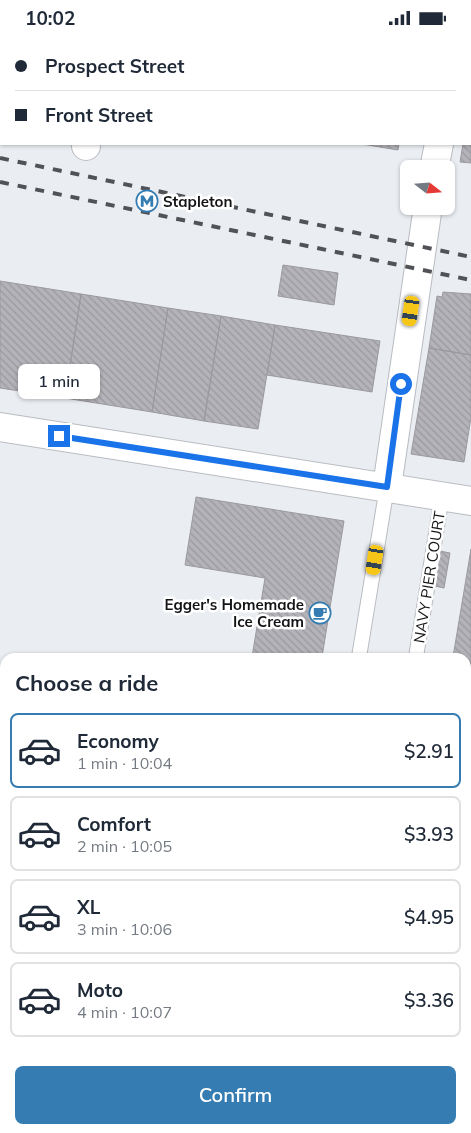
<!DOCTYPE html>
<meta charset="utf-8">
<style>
:root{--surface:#fff;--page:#f2f2f3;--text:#1f2937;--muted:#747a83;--line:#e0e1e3;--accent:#347cb1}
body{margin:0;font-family:Mulish,sans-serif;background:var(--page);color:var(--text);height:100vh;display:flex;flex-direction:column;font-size:19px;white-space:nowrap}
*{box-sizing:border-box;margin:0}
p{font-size:16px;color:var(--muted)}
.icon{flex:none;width:28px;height:28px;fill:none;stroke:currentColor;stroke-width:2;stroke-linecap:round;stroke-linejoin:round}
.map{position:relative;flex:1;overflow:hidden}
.sheet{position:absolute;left:0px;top:618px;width:471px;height:481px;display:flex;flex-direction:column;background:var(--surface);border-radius:15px 15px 0 0;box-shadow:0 1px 4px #0004}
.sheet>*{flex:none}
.guide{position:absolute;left:0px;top:0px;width:471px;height:110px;box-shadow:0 1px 4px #0004;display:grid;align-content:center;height:110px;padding:0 15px;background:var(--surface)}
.needle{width:32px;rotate:107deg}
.tools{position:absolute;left:400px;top:125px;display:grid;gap:10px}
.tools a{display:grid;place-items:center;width:55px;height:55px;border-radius:8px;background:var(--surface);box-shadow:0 1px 4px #0004;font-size:25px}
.end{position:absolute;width:22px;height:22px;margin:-11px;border:6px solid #1a73e8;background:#fff;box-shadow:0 0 0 2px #fff}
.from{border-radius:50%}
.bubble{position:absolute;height:35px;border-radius:8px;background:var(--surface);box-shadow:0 1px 4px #0004;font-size:16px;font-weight:600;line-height:35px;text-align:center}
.car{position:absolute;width:15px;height:30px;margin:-15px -8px;border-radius:6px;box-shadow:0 0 4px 1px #0007;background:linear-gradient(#f5c518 24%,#345 0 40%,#f5c518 0 76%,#345 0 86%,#f5c518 0)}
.guide b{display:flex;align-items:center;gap:18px;height:48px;font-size:19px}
.guide b+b{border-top:1px solid var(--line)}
.guide i{width:12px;height:12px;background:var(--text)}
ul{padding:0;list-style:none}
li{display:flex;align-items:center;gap:15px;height:75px;margin:0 10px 8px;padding:0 5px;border:2px solid var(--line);border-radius:8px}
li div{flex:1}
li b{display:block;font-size:19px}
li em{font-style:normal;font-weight:600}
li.selected{border-color:var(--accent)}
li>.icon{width:45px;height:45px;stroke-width:1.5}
h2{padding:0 15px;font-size:22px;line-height:60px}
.button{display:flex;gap:10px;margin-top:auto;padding:10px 15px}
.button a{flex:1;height:58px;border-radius:8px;background:var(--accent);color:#fff;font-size:20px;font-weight:600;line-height:58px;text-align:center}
.status{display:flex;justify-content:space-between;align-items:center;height:35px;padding:0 25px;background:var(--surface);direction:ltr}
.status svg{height:14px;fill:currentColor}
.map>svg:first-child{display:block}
.grass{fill:url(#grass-dots)}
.water{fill:#69ebec}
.building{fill:url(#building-back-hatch);stroke:#9a999f}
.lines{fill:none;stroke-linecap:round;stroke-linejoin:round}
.service-casing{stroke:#b9bcc1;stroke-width:16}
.minor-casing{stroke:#b9bcc1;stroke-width:30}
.tertiary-casing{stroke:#b9bcc1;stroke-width:30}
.service{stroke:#fff;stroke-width:14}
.minor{stroke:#fff;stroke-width:28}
.tertiary{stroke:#fff;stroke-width:28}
.rail{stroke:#505255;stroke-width:4;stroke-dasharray:9 9;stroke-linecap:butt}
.route{stroke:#1a73e8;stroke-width:6}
.labels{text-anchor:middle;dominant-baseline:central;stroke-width:5;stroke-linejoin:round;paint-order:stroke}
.poi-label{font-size:15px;font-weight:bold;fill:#131416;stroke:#fff;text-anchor:start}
.street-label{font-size:15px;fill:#131416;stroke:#fff}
</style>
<div class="status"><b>10:02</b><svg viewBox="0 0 49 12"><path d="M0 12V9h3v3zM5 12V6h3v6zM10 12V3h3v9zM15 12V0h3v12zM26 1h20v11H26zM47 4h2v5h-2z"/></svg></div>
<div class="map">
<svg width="471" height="1098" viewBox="0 0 471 1098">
<defs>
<pattern id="grass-dots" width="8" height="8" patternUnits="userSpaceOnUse" patternTransform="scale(1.25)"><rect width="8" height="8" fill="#96d89a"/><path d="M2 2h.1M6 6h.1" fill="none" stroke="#80b884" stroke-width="1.8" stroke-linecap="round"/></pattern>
<pattern id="building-back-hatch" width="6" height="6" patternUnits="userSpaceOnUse" patternTransform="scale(1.25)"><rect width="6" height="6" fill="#b4b3b9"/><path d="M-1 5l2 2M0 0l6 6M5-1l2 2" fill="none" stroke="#9a999e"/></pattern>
</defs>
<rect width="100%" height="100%" fill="#eaeef3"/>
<!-- grass -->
<path class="grass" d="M0 817 5 818V925L0 924Z
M466 891 471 892V998L466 997Z"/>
<!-- water -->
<path class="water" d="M0 924 5 925V1094H466V997L471 998V1098H0Z"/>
<!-- building -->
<path class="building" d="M0 0 16 1H1V26Z
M28 0H74L28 1Z
M259 0H369L258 1Z
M369 0H430L369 1Z
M0 26H1V79H0Z
M471 56V128L460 127 463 109H470Z
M362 109H399L398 115Z
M283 230 338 238 334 270 278 261Z
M0 246 81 259 65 363 0 353Z
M443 257 471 259V320L429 313 437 261 442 262Z
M81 259 168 273 152 377 65 363Z
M168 273 221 281 204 386 152 377Z
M221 281 275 290 258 394 204 386Z
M275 290 380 306 372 357 267 340Z
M429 313 471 320V382L464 427 411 419Z
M196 462 344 486 322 622H252L265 543 185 530Z
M471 514V837L466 836V622H453Z
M440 516 450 518 444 553 435 551Z"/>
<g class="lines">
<!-- service casing -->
<g class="service-casing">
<path id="service" d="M359 622 387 452
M416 622 442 461
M0 796 5 797
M466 870H471"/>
</g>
<!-- minor casing -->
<g class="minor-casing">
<path id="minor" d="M104 1V0
M457 1V0
M86 111V109
M434 134 439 109
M387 452 428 171"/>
</g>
<!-- tertiary casing -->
<g class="tertiary-casing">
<path id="tertiary" d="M0 392 471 466"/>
</g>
<!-- service -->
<use href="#service" class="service"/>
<!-- minor -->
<use href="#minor" class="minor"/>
<!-- tertiary -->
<use href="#tertiary" class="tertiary"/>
<!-- rail -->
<path class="rail" d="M0 123 471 222
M0 147 471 245"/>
</g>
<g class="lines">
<!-- route -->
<path class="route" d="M59 401 387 452 401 349"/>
</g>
<!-- icons -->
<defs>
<g id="metro-ring" transform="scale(1.125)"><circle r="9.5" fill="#fff" stroke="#347cb1" stroke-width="1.5"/><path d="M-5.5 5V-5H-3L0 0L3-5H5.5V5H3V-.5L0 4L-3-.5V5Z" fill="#347cb1"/></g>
<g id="cafe-ring" transform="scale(1.125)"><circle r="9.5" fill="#fff" stroke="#347cb1" stroke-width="1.5"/><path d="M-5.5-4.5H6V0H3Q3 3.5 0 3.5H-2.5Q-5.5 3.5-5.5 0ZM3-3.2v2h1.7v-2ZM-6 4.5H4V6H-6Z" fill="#347cb1"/></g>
</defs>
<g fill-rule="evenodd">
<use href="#metro-ring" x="147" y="166"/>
<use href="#cafe-ring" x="320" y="578"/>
</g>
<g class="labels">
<!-- poi labels -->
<g class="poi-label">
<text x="163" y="166">Stapleton</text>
<text x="304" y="569" text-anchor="end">Egger's Homemade<tspan x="304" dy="17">Ice Cream</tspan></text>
</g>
<!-- street labels -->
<g class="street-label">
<text transform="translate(429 542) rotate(-81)">NAVY PIER COURT</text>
</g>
</g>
</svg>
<div class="tools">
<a><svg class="needle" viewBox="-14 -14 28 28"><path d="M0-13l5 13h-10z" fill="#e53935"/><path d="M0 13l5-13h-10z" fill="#747a83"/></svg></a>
</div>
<i class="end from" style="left:401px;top:349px"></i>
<i class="end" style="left:59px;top:401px"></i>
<div class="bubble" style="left:18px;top:329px;width:82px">1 min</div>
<i class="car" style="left:411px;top:276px;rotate:188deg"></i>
<i class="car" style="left:375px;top:525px;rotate:189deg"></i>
<div class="guide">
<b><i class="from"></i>Prospect Street</b>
<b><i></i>Front Street</b>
</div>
<section class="sheet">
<h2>Choose a ride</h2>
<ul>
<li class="selected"><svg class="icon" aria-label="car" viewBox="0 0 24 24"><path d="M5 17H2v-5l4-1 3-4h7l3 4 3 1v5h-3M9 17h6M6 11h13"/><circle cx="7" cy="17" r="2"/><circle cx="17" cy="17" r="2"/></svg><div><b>Economy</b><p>1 min · 10:04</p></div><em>$2.91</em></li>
<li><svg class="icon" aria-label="car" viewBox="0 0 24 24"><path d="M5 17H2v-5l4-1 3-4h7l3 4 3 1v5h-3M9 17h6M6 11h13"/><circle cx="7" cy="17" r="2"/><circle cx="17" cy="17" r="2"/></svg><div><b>Comfort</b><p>2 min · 10:05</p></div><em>$3.93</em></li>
<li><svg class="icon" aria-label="car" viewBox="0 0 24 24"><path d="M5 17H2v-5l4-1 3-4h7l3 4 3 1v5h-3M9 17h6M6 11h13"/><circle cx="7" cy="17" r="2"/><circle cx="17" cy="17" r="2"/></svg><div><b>XL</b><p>3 min · 10:06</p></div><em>$4.95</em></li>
<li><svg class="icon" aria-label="car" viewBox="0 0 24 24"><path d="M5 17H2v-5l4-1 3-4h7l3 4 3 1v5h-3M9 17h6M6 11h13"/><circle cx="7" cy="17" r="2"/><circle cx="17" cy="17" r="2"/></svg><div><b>Moto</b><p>4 min · 10:07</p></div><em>$3.36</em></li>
</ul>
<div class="button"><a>Confirm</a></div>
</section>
</div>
